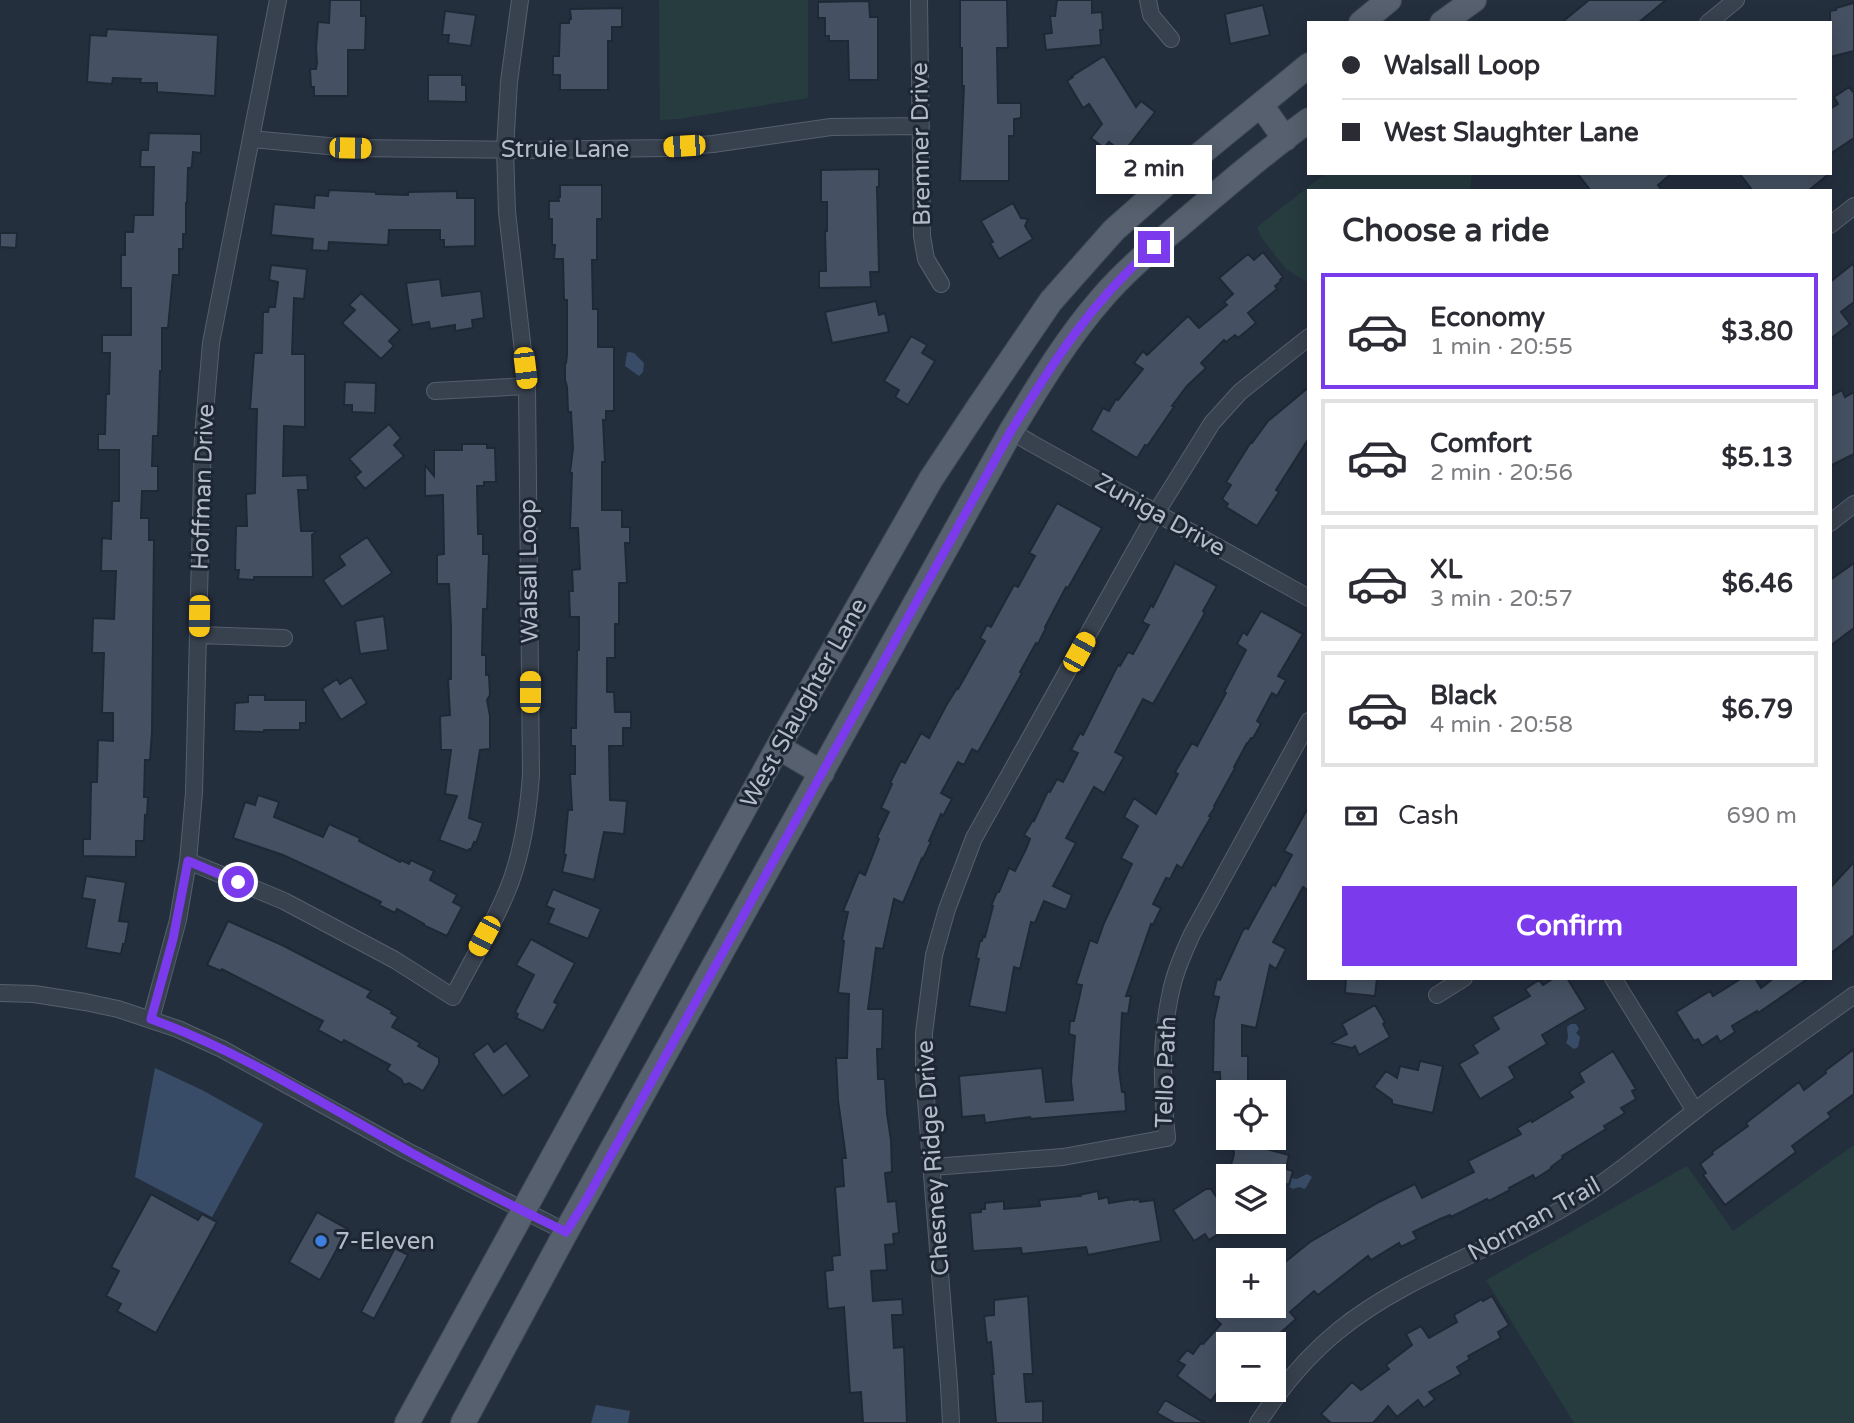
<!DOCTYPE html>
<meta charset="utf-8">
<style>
:root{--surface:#fff;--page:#f7f7f7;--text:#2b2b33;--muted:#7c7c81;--line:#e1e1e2;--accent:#7c3aed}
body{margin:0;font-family:"Varela Round",sans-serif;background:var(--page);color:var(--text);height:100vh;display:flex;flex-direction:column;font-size:26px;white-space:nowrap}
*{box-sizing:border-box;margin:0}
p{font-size:23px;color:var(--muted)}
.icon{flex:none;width:38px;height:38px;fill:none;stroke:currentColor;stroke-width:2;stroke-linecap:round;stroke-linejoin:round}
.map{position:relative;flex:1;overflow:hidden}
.sheet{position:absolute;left:1307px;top:189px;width:525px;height:791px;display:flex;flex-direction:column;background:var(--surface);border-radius:0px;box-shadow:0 4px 18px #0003}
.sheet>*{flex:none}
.top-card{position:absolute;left:1307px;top:21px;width:525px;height:154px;border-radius:0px;box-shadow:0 4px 18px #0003;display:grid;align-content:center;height:154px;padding:0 35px;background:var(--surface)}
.buttons{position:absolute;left:1216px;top:1080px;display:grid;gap:14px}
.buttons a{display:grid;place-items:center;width:70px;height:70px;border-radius:0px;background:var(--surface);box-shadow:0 4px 18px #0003;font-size:35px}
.end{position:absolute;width:32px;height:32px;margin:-16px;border:9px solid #7c3aed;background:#fff;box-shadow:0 0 0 4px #fff}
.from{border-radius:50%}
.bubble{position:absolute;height:49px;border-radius:0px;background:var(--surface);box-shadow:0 4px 18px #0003;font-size:23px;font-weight:700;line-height:49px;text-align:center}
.car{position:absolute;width:21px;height:42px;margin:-21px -10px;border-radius:9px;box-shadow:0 0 5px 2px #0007;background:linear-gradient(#f5c518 24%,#345 0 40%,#f5c518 0 76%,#345 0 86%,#f5c518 0)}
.top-card b{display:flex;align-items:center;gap:24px;height:66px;font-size:26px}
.top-card b+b{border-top:2px solid var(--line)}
.top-card i{width:18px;height:18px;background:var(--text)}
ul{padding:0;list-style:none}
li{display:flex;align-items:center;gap:21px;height:116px;margin:0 14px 10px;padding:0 21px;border:4px solid var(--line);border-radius:0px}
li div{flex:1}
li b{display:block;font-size:26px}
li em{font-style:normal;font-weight:700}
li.current{border-color:var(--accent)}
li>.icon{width:63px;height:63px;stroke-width:1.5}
h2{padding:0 35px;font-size:32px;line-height:84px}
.pay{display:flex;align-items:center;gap:18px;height:77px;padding:0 35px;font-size:26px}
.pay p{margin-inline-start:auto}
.primary-button{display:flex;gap:14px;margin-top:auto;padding:14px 35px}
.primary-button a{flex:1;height:80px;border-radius:0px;background:var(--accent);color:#fff;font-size:28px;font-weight:700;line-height:80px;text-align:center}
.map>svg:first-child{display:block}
.green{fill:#263c3f}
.water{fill:#394c67}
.building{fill:#455162;stroke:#1f2835;stroke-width:2}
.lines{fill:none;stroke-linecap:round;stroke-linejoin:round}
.minor-casing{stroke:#565f6c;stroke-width:18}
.primary-casing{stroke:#414a57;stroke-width:26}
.minor{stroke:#38414e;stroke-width:16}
.primary{stroke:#56606e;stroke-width:24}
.route{stroke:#7c3aed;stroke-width:9}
.shop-dot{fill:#3f7fe0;stroke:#1d2633;stroke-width:2.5}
.labels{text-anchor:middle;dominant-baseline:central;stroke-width:6;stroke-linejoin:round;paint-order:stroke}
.street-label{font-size:24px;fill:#b4bcc9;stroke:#1d2633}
.poi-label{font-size:24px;fill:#b4bcc9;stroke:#1d2633;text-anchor:start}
</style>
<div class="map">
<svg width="1854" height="1423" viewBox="0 0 1854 1423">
<rect width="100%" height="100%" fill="#242f3e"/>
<!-- green -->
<path class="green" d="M659 0H808V98L679 119 660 120Z
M1326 173H1472V174L1470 191H1309V280L1305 281 1286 269 1261 237 1257 227Z
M1854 1145V1423H1574L1486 1280 1687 1166 1733 1231Z"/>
<!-- water -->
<path class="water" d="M629 352 634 353 644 363 643 372 639 376 625 366 627 353Z
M1571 1024H1576L1579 1029 1576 1033 1580 1037 1578 1047 1574 1049 1566 1043 1568 1038 1567 1027Z
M155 1068 202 1090 263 1124 212 1217 135 1177Z
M1307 1174 1312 1177 1305 1189 1299 1187 1293 1189 1288 1186 1287 1183 1290 1178 1297 1179Z
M596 1405 630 1411 628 1423H591Z"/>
<!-- building -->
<path class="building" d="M330 0H361V16H366L365 50H348V96H314V87H311L310 69H316L317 63 316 48 318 22 329 23Z
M960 0H1007L1008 48H997L998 103H1021V118L1014 119V136H1009V181H960L964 86H962V48H960Z
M1057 0H1092V13L1102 12 1103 30H1100L1101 45 1046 50 1044 34 1052 33 1050 16H1055Z
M1589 0H1666L1638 23H1561Z
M869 1 870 17H878V80H849L848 41H829V36H825V18H818V2Z
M1854 3V51L1830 57V11L1836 10V8Z
M1263 5 1270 35 1230 44 1225 14Z
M622 8V27H612V41H608V90H560V75H553V56H559L560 23H569V20L571 19 570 9Z
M445 11 476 15 471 46 448 43 449 35H442Z
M107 29 218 35 215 96 157 92V83H140L141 79 113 78 112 84 87 82 90 35 106 36Z
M1104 56 1136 107 1141 101 1155 112 1123 153 1109 142 1104 148 1091 138 1102 124 1089 104 1083 108 1067 81 1073 77 1072 76Z
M428 75H462V85H466V102L428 101Z
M1849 87 1854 93V138L1830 154V109L1838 104 1834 97Z
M149 133 201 134V153L193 152 192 165 191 168H188L187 203H186V234H183V249H179V275H173L168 328H162V371H160L158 436H153L152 466H158V491H142L141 518H149V540H154L152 731 150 760H145L144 797H148L147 816 145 815 144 841H136V857L83 856V839H90L91 782H97L98 740 113 741V713H102L104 653H92L93 618 114 619 116 571H101L102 538 111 539 112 501H119V450H98V434H105L106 394H109L110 353H102V335H131V288H121V255H125V232H133L134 215H153L154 167H140L141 150H148Z
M879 169V187H877L879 272H870L871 287 819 288V271H826L825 231H827V202H821V170Z
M1577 173H1672L1658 185 1663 191H1591Z
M1739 173H1830L1808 191H1753Z
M560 185H602V219H597V260H592L593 309H598V347H614V411H606V420H603L605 462H602V510H622V527H630V543H625L627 583H619V624H615V658H607V692H614L615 712H631V728H623V746H609L610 800 627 801 624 834 604 832 594 880 562 872 566 855 564 854 568 810H572L570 774H575V746H571V728H576L577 650H579V617H570L569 591H573L572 570 580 569 578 528H570L572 473H570L573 448 571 412H568L567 387 565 380V363H566L567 355V300H564L563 259H554L555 245H552V219H549V201H559L558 197H560Z
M329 190 376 192V194L408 195V192L457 191V198H475V246L444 247V240H440V230H389L388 245 329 242 328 251 312 250 313 239 271 235 274 204 314 208 315 195 328 196Z
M1013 203 1021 218 1028 219 1025 226 1033 239 999 259 990 243 993 242 981 221Z
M0 233H17L16 248 0 247Z
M1263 252 1283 277 1280 280 1281 281 1275 286 1277 289 1248 313 1256 323 1238 338 1235 335 1226 342 1224 340 1201 363 1206 368 1187 386 1172 406 1174 407 1150 442 1147 446 1145 445 1137 458 1091 430 1103 408 1109 411 1116 399 1118 400 1143 369 1134 363 1143 351 1147 355 1188 316 1199 328 1227 305 1224 302 1233 294 1219 278 1248 254 1254 260Z
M1854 263V302L1841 312 1850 324 1830 339V282Z
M271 265 307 269 304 299 294 298 292 354H305V427L284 426 283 476 307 475 308 490H298L301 531H317L312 535 313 577H254V580L238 579 239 570H235L236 526H247L246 494 255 493V489L257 409H250L254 353H262L263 312H268L269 307H275L278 282 269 280Z
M440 279 442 296 481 291 484 318 472 320 473 328 455 331V325L430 329 429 322 412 325 406 283Z
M361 293 400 330 389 341 394 346 381 359 342 323 355 310 349 305Z
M876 301 879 315 885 313 889 332 832 343 825 312Z
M911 336 927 345 922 353 935 361 908 405 895 397 899 390 884 381Z
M345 382 376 383 375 413 352 412V405H344Z
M1309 387V438L1276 490 1279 492 1257 526 1226 507 1228 504 1222 499 1231 485 1226 482 1251 442 1252 443 1268 421Z
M1842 390 1845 397 1854 392V454L1830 466V396Z
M389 424 401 438 394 445 404 456 365 489 355 477 361 472 349 459Z
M462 444H487V448H495L496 482H484V486H477L478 534H483V554H489L487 609H483L482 655H486V675H489L490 695 487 700 490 716V749L480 750 469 818 483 823 476 843 474 842 471 850 469 849 468 851 439 840 457 796 445 794 451 750H441L440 716 450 715 448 679H451V627L449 584H437V555L444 554 443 495 425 496V465L434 476V450H462Z
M1057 503 1102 528 1068 588 1066 587 1045 627 1046 628 1038 644 1036 643 1020 672 1022 673 978 752 972 749 964 765 958 762 941 793 952 799 943 816 941 814 929 841 931 842 923 859 922 858 903 903 894 899 883 949 876 948 868 1009H883L882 1049H877L878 1079H885L887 1114 891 1140 892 1172 885 1173 888 1202 896 1201 899 1233 893 1234 894 1244 885 1245 887 1270 871 1271 873 1301 902 1299 903 1315H892L894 1348 904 1347 907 1423H863L861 1392 850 1393 844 1307 828 1309 825 1271 833 1270 832 1256 840 1255 835 1187 844 1186 842 1158H846L838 1100 836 1058H847L849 994 838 993 844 941 842 940 848 912 843 911 859 872 865 875 879 839 877 837 889 812 881 808 892 784 890 783 901 761 905 763 921 733 929 738 947 704 957 688 958 689 985 641 980 638 987 625 991 627 1014 585 1018 587 1035 556 1029 553Z
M367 537 392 573 342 607 323 580 345 565 339 556Z
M1175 563 1217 586 1203 611 1205 613 1153 704 1143 699 1115 752 1124 757 1104 793 1094 787 1066 838 1076 843 1053 886 1072 895 1066 910 1044 901 1035 923 1031 922 1020 969 1014 967 1006 1013 969 1006 979 959 976 958 980 941H982L983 936 985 937 993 906H991L997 892H999L1009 868 1015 871 1026 849 1030 839 1024 835 1033 820 1034 821 1048 791 1050 792 1057 779 1063 782 1078 753 1071 750 1080 733 1083 735 1118 665 1120 666 1128 652 1133 654 1149 625 1142 622 1151 605 1153 607Z
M1854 563V628L1830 646V580Z
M1261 611 1303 634 1278 676 1286 680 1277 696 1272 693 1257 721 1261 724 1253 738H1251L1248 743H1247L1234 767 1235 768 1214 806 1215 807 1209 816 1211 817 1201 834 1182 868 1177 865 1170 879 1166 878 1153 904 1161 908 1153 925 1151 924 1126 996H1131L1128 1014 1122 1013 1119 1070 1122 1092H1125L1126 1111 1031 1119 1030 1117 985 1123 984 1115 962 1117 959 1076 1042 1068 1046 1102 1073 1100 1071 1081 1075 1036 1069 1034 1070 1021H1074L1082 985 1076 984 1090 940 1097 943 1104 923 1132 864 1121 858 1138 826 1124 817 1134 798 1156 814 1178 774 1175 772 1192 743 1197 746 1226 693 1224 692 1246 650 1237 644 1243 632 1247 635Z
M384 616 388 650 360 654 355 621Z
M351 677 367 703 341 720 322 689 337 679 340 684Z
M248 695H265V700H306V723H300V730H264V732L234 731 235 703 248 702Z
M258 795 279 802 274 817 323 837 329 824 360 838 359 841 400 862 401 860 409 864 411 860 434 871 430 880 457 895 453 902 462 907 447 936 423 925 424 924 397 909 395 913 379 905 381 902 324 874 283 855 233 838 245 802 255 805Z
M1309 806V891L1303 887 1273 942 1286 949 1276 969 1270 965 1256 1028 1242 1025V1056H1248V1092H1221L1220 1072H1213L1214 1020 1219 997 1213 996 1217 979 1220 980 1242 932 1245 928 1248 929 1273 884 1275 886 1292 855 1284 851Z
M1854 862V935L1830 954V888Z
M86 876 126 882 119 921 129 922 125 944H123L121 954 86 948 95 900 82 898Z
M553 889 601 909 588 939 548 923 554 909 546 906Z
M228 921 282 945 371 991 367 997 392 1011 391 1013 398 1017 392 1027 420 1043 418 1046 439 1058V1064L423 1091 409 1083 404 1085 401 1079 387 1070 390 1065 344 1040 342 1043 318 1030 323 1021 222 969 221 971 207 965Z
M531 939 575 963 554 1002 558 1004 543 1031 516 1018 518 1014 515 1012 534 975 516 965Z
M1346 978H1377L1375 996 1345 993Z
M1554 978H1567L1586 1009 1542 1035 1547 1044 1509 1067 1515 1078 1480 1099 1459 1064 1478 1053 1473 1045 1499 1029 1492 1017 1530 996 1525 989 1539 980 1543 985Z
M1742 978H1755L1761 988 1774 978H1809L1758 1013 1757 1011 1732 1026 1735 1032 1720 1042 1717 1036 1702 1046 1698 1039 1694 1041 1676 1012 1710 991 1713 996Z
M1375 1005 1385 1022 1383 1024 1390 1037 1359 1055 1355 1046 1352 1048 1331 1043 1347 1034 1342 1024Z
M488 1043 494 1052 506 1043 530 1076 503 1096 473 1054Z
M1854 1049V1094L1828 1113 1831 1117 1792 1146 1796 1152 1725 1205 1703 1175 1706 1173 1700 1164 1713 1154 1712 1152 1748 1126 1746 1123 1799 1082 1804 1090 1826 1073 1825 1071Z
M1613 1051 1636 1089 1632 1091 1636 1099 1621 1108 1625 1113 1604 1126 1606 1129 1562 1156 1563 1158 1551 1167 1552 1168 1535 1179 1533 1175 1509 1188 1510 1190 1489 1201 1487 1199 1451 1217 1450 1215 1440 1219 1413 1232 1417 1239 1401 1247 1399 1243 1371 1260 1368 1256 1318 1295 1314 1291 1290 1312 1296 1319 1268 1344H1228V1377L1211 1401 1177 1376 1185 1365 1178 1361 1187 1350 1193 1354 1201 1343 1203 1344 1221 1324 1215 1319 1224 1309 1230 1314 1237 1306H1274V1271L1310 1242 1379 1202 1415 1184 1422 1198 1474 1172 1468 1161 1521 1134 1517 1128 1531 1120 1532 1122 1573 1097 1569 1092 1584 1082 1579 1073Z
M1420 1061 1443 1066 1433 1113 1392 1104V1100L1374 1087 1386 1071 1397 1078 1400 1066 1418 1070Z
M1232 1140 1289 1155 1286 1169 1293 1171 1289 1185 1274 1180V1176H1228L1234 1154Z
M1206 1189H1211L1228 1214V1222L1235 1223 1209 1240 1205 1234 1194 1241 1173 1210Z
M1098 1191 1099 1199 1108 1197 1109 1203 1134 1199V1200L1139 1199 1140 1202 1154 1200 1161 1241 1088 1255 1086 1247 1022 1254 1021 1248 973 1251 970 1213 981 1212V1209H985V1203L1004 1201V1209L1040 1206 1039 1200 1080 1196 1079 1195Z
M151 1194 198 1220 202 1214 217 1222 156 1333 117 1311 121 1304 106 1296 119 1271 111 1267Z
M317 1212 348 1229 320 1280 289 1262Z
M395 1248 408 1255 374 1319 361 1312Z
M1028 1296 1033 1374H1024L1026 1402 1043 1401V1423H996L992 1374H994L991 1342 987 1343 984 1316 994 1315V1300Z
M1492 1296 1509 1325 1498 1332 1501 1338 1468 1356 1470 1359 1457 1367 1461 1374 1429 1392 1435 1399 1424 1408 1418 1400 1397 1417 1388 1406 1373 1423H1331L1321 1414 1352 1382 1361 1390 1389 1369 1386 1365 1412 1345 1406 1334 1421 1326 1429 1338 1457 1322 1454 1315 1482 1299 1483 1301Z
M1165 1400 1205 1423H1175L1157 1413Z"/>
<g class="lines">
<!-- minor casing -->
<g class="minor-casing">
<path id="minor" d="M919 0 922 236 926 259 941 284
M1148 0 1151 15 1171 39
M1708 23 1736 0
M251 139 350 148 526 150 665 148 713 144 831 127 921 126
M1830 225 1854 206
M435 391 527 386
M1011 431 1031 443 1309 598
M1830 523 1854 504
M199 635 284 638
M188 861 284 901 395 960 453 997C470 964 490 931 505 896 522 858 528 816 531 775L527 386 507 212 505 149 509 82 520 0
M1613 978 1695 1111
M0 993 34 994 85 1002 118 1009 178 1029 222 1049 405 1150 566 1232
M1437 995 1464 978
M151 1019 178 920 188 861 194 793 203 436 211 343 278 0
M932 1167 1063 1157 1167 1138C1162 1090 1160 1043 1170 996 1174 974 1183 954 1192 934L1309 721
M951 1423 949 1385 924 1075V1033L934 955 947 909 974 838 1156 513 1212 423 1240 392 1309 337
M1258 1423C1280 1389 1306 1357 1338 1331 1409 1273 1503 1247 1580 1198 1620 1173 1657 1140 1695 1111 1746 1071 1801 1034 1854 995"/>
</g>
<!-- primary casing -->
<g class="primary-casing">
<path id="primary" d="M1361 23 1389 0
M1442 23 1474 0
M1261 105 1285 139
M778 747 822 773
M407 1423 778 747 931 479 978 408 1051 301 1114 230 1193 160 1309 65
M463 1423 566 1232 1011 431C1039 385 1067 338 1102 298 1125 271 1153 248 1180 225 1222 189 1264 153 1309 120"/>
</g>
<!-- minor -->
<use href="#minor" class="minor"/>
<!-- primary -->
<use href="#primary" class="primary"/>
</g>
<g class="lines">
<!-- route -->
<path class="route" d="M238 882 188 861 173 939 151 1019C239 1051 320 1102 401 1147 455 1178 511 1205 566 1232L585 1202 1011 431C1053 362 1093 300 1154 247"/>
</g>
<!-- markers -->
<circle class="shop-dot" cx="321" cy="1241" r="7"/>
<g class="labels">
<!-- street labels -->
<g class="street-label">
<text transform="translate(921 144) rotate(-91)">Bremner Drive</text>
<text x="565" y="149">Struie Lane</text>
<text transform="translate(203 487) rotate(-88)">Hoffman Drive</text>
<text transform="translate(1160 515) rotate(29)">Zuniga Drive</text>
<text transform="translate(529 571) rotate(-91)">Walsall Loop</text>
<text transform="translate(804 703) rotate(-61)">West Slaughter Lane</text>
<text transform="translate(1166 1072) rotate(-88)">Tello Path</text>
<text transform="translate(933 1158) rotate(-94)">Chesney Ridge Drive</text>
<text transform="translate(1534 1219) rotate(-29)">Norman Trail</text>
</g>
<!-- poi labels -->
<g class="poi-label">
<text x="335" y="1241">7-Eleven</text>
</g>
</g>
</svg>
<div class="buttons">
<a><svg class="icon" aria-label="locate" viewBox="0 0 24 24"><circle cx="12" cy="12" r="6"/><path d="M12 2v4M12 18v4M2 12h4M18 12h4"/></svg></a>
<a><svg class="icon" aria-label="layers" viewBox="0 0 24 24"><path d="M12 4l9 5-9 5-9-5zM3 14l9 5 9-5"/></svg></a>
<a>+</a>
<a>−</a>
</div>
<i class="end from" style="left:238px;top:882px"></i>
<i class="end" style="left:1154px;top:247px"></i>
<div class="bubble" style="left:1096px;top:145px;width:116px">2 min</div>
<i class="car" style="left:684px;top:146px;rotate:266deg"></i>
<i class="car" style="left:350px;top:148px;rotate:91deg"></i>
<i class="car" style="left:525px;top:368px;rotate:173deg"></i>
<i class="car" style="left:199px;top:616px;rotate:181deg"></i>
<i class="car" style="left:1079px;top:652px;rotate:29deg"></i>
<i class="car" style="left:530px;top:692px;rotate:0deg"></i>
<i class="car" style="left:484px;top:936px;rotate:208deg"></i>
<div class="top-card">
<b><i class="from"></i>Walsall Loop</b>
<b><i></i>West Slaughter Lane</b>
</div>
<section class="sheet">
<h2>Choose a ride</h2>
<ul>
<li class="current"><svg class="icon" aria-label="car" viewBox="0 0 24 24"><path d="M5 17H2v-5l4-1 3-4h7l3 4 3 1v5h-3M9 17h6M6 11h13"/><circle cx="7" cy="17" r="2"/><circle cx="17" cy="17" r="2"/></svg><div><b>Economy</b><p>1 min · 20:55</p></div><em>$3.80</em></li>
<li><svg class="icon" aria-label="car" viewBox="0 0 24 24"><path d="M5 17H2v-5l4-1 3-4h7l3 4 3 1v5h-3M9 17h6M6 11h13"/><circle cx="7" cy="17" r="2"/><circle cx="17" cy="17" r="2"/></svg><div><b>Comfort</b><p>2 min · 20:56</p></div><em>$5.13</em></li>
<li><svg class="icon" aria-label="car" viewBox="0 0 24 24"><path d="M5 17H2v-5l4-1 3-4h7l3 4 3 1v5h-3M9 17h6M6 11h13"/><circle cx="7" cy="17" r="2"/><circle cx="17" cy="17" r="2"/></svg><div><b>XL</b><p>3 min · 20:57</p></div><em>$6.46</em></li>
<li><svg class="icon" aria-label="car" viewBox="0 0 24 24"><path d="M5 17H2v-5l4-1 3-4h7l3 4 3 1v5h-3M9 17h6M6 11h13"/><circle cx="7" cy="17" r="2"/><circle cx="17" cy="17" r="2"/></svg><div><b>Black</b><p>4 min · 20:58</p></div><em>$6.79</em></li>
</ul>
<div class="pay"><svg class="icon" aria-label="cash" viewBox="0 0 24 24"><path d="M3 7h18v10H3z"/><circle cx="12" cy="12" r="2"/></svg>Cash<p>690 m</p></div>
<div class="primary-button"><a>Confirm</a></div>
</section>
</div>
